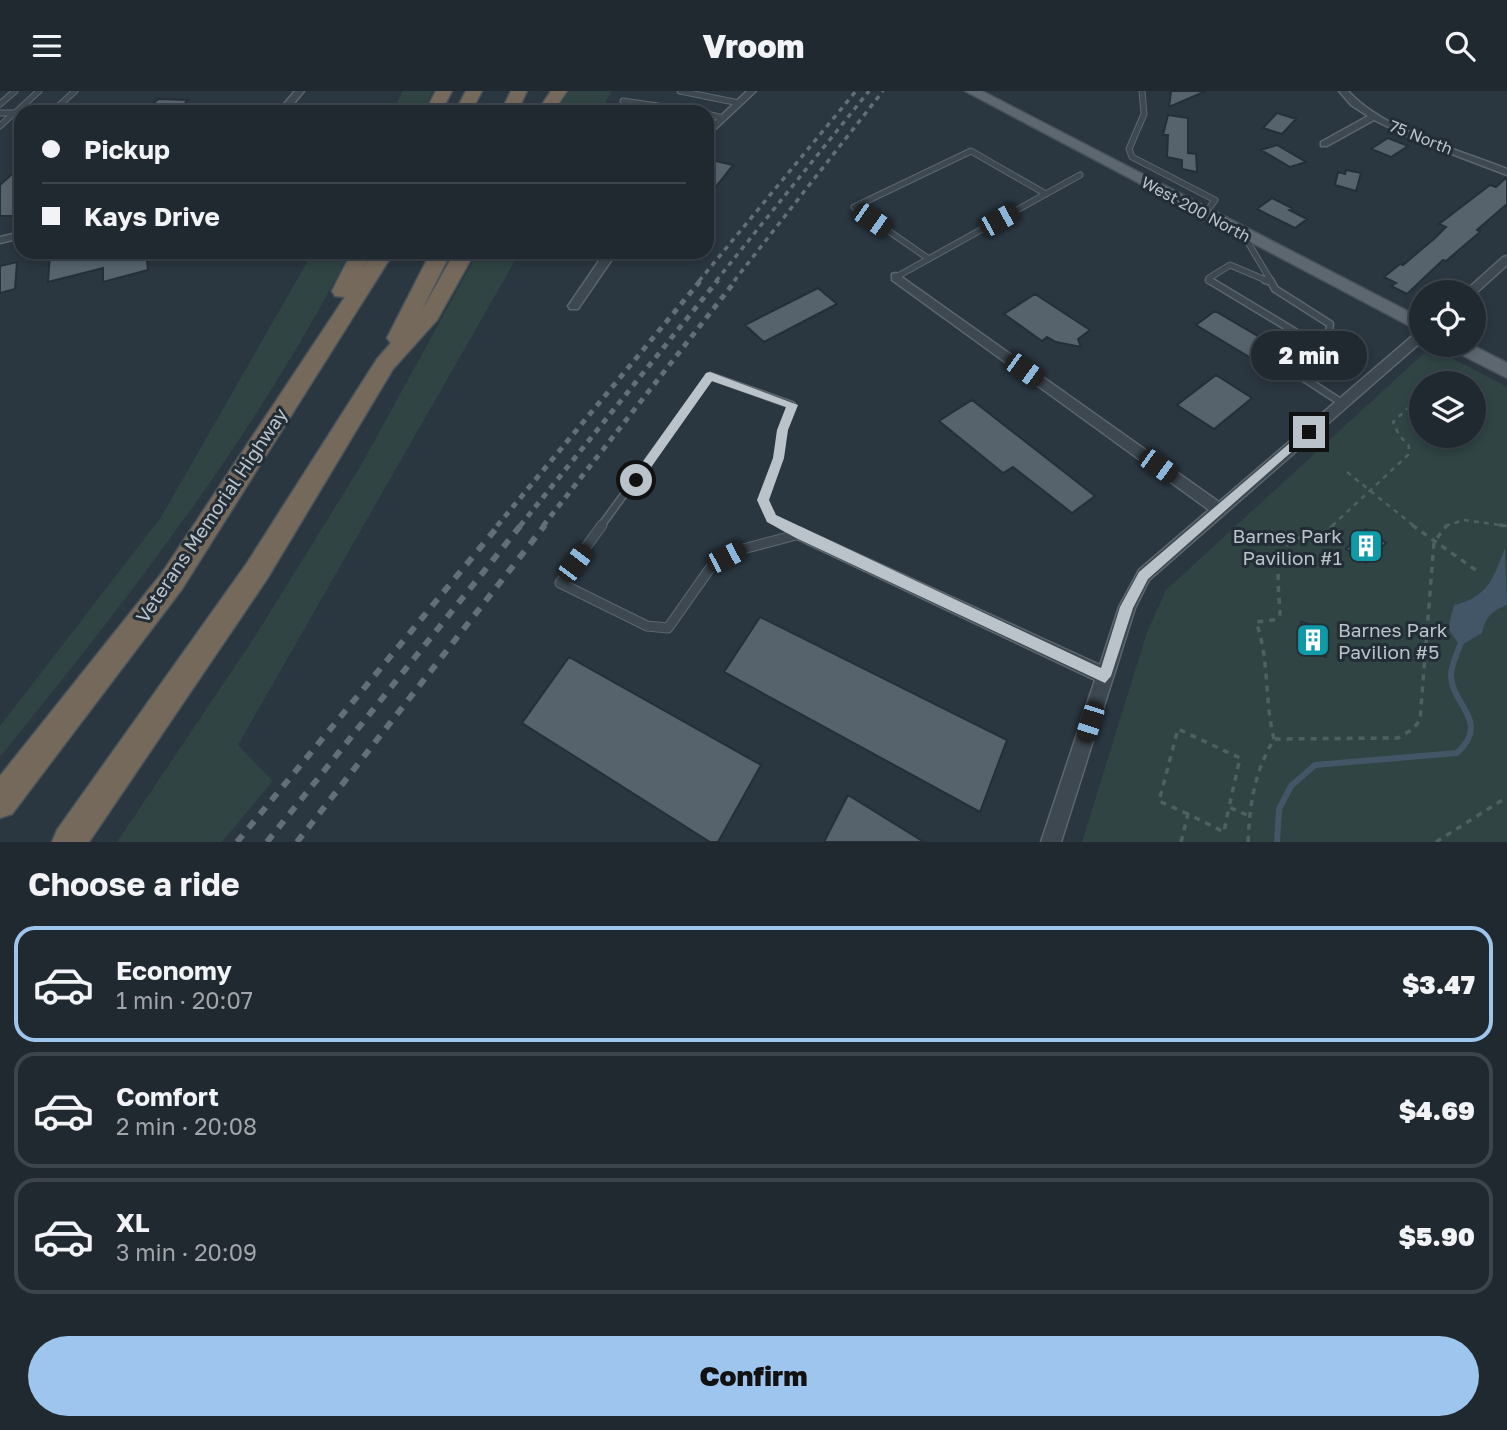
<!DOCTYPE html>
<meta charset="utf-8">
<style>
:root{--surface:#202830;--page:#283038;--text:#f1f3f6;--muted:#a2a6ab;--line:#3d444c;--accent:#9dc5ed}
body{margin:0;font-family:"Golos Text",sans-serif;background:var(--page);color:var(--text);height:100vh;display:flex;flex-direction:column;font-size:26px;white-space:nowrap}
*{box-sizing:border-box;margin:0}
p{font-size:23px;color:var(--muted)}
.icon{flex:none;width:38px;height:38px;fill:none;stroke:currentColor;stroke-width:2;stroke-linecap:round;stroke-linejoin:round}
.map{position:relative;height:751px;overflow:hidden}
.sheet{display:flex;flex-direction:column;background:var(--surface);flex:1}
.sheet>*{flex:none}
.banner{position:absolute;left:14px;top:14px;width:700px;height:154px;border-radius:21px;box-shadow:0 4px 10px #0003,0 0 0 2px var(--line);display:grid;align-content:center;height:154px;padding:0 28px;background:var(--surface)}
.tools{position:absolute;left:1409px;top:189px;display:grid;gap:14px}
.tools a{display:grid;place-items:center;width:77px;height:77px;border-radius:50%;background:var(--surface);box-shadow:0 4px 10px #0003,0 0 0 2px var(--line);font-size:35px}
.end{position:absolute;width:32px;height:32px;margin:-16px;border:9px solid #bbc3ca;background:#111;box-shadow:0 0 0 4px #111}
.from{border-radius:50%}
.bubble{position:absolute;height:49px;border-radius:24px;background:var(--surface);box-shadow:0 4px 10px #0003,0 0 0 2px var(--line);font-size:23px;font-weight:800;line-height:49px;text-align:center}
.car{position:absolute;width:21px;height:42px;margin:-21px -10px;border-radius:9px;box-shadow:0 0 5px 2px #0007;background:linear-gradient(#222 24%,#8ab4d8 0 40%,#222 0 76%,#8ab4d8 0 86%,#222 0)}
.banner b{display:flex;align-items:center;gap:24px;height:66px;font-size:26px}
.banner b+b{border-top:2px solid var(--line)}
.banner i{width:18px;height:18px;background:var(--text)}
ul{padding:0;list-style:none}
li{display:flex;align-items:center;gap:21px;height:116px;margin:0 14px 10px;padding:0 14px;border:4px solid var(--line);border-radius:21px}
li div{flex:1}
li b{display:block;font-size:26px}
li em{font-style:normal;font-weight:800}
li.on{border-color:var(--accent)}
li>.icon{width:63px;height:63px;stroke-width:1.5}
h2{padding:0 28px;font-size:32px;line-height:84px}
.button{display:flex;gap:14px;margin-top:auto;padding:14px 28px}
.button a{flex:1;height:80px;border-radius:42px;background:var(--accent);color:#111;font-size:28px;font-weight:800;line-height:80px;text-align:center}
header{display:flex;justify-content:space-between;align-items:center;height:91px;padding:0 28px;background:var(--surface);font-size:32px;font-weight:800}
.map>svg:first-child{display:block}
.green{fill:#2f4443;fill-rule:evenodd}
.water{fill:#425667}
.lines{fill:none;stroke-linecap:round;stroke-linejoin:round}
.stream{stroke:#425667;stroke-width:6}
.building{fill:#56636d;stroke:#252f38;stroke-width:2}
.lane-far2-casing{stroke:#5c666e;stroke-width:7}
.lane-far1-casing{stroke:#5c666e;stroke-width:9}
.lane-casing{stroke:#5c666e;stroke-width:11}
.street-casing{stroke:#5c666e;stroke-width:3}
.primary-casing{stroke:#48515a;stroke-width:3}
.highway-casing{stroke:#49535b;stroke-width:3}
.path-far1{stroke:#4e6161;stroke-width:2.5;stroke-dasharray:5 5;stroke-linecap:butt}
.path{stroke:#4e6161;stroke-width:3.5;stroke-dasharray:6 6;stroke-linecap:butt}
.lane-far2{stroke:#3e4850;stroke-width:5}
.lane-far1{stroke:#3e4850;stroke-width:6}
.lane{stroke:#3e4850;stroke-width:9}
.street{fill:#3e4850;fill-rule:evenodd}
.primary{fill:#5c6770;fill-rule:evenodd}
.highway{fill:#75695c;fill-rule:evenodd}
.rail-far2{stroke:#636e79;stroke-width:3.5;stroke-dasharray:5 5;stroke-linecap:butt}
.rail-far1{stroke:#636e79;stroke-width:5;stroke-dasharray:6 6;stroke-linecap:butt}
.rail{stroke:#636e79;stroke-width:6;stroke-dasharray:9 9;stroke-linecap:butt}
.route{fill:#bbc3ca}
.labels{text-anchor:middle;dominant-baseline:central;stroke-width:6;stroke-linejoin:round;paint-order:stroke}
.far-street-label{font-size:16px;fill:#bbc3ca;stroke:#232d36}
.street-label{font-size:19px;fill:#bbc3ca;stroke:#232d36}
.poi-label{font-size:19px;fill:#bbc3ca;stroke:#232d36;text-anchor:end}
</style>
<header><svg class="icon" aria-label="menu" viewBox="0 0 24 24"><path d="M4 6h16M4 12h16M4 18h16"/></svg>Vroom<svg class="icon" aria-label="search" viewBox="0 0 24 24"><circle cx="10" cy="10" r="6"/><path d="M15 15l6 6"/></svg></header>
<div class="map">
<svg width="1507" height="751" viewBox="0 0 1507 751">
<rect width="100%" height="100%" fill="#2a3640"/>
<!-- green -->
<path class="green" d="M403 0H433L423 21H392Z
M569 0H612L600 21H555Z
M313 161H350C255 345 130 506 0 666V635L161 426Z
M478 161H520L238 654 273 690 222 751H117L254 547 360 376Z
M1424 262 1450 266 1507 296V751H1082L1147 541 1166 499ZM1421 292H1474V345H1421Z"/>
<!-- water -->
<path class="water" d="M1505 457 1507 514C1491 520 1486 526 1482 542L1460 555 1448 537 1454 514C1488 506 1493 488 1505 457Z"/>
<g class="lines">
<!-- stream -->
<path class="stream" d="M1277 751 1279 718 1291 695 1315 674 1457 662C1491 631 1453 615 1451 586 1450 575 1459 559 1462 548"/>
</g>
<!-- building -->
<path class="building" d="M1171 0H1206L1169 16Z
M158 8 188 9 177 21H145Z
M1277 22 1296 28 1282 43 1263 37Z
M1168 24 1188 27V62L1196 63 1197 81 1182 78V69L1167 66 1168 44H1163Z
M1388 47 1408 55 1391 66 1371 58Z
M1277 54 1306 71 1290 76 1261 59Z
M707 68 733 74 707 107Z
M21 75V125H0V94Z
M1346 79 1361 82 1356 100 1335 94 1338 81 1345 83Z
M1507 86V113L1477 139 1480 141 1446 170 1443 169 1407 203 1391 195 1396 192 1384 186 1400 173 1403 174 1435 147 1446 136 1439 133 1490 94 1496 96Z
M1272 107 1292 117 1289 119 1307 128 1295 137 1257 118Z
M56 161H146L148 179 103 191V177L48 191 50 163Z
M17 171 15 198 0 202V175Z
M818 197 837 213 764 251 745 234Z
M1035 203 1090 239 1078 248 1081 256 1056 251 1047 246 1042 250 1004 223Z
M1215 220 1275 255 1256 270 1196 234Z
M1216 284 1252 307 1214 338 1177 314Z
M972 309 1095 405 1072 422 1013 376 1003 382 939 330Z
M1366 438 1386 452 1366 472 1346 458Z
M760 526 1007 649 980 721 724 581Z
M1301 531 1320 536 1326 566 1306 562Z
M569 566 761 674 718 751H710L522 632Z
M848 704 924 751H824Z"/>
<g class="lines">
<!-- lane-far2 casing -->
<g class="lane-far2-casing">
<path id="lane-far2" d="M680 0 739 12
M1142 0 1144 23 1129 58 1132 66 1215 109 1205 123
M623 10 699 21
M0 13 15 0
M52 21 75 0
M0 22H15L39 0
M707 23 723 27
M0 35 14 22
M1243 143 1271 190
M929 168 854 116 971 60 1046 103
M896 186 1080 84
M1209 190V187L1230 174 1268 190"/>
</g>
<!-- lane-far1 casing -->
<g class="lane-far1-casing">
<path id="lane-far1" d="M1209 189 1315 253
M1265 189 1268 190
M1270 189 1275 198 1330 233 1329 241 1298 267 1294 276 1299 284 1342 312
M601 435 710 285 792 314 783 339 779 367 763 409 771 427 786 435"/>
</g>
<!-- lane casing -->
<g class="lane-casing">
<path id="lane" d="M602 434 560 492 647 535 668 537 713 473 739 459 800 443 783 434"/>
</g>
<!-- street casing -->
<g class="street-casing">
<path id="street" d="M295 0H304L287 21H277Z
M747 0H756L707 46V38Z
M1339 0H1348C1385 40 1457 58 1507 78V84L1415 49 1374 29 1327 55H1321V51L1368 25 1351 14Z
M21 141V147L0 152V146Z
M605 161H617L578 218H570L568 215Z
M1507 165V174L1474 204V201H1464L1503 166Z
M896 182 1219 411 1417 241 1421 240V251L1149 489 1135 517 1061 751H1041L1095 589 795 447 793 443 795 439 800 437 805 439 1100 574 1119 516 1139 479 1209 419 892 189V183Z"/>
</g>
<!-- primary casing -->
<g class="primary-casing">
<path id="primary" d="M965 0H982L1421 227V241Z
M1448 254H1472L1507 272V287L1450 258Z"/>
</g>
<!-- highway casing -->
<g class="highway-casing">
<path id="highway" d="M436 0H452L441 21H425Z
M466 0H482L471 21H455Z
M511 0H527L517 21H501Z
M551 0H567L553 21H537Z
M352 161H372L363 177 374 161H394L182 498 12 723 0 727V685L162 482 345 206 335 205 332 200Z
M431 161H451L422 219 455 161H475L437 229 393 278 267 488 89 751H52L57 739 247 472 377 268 391 252 387 247Z"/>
</g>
<!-- path-far1 -->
<path class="path-far1" d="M1435 292 1440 285
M1347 381 1414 435
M1332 435 1408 364 1409 355 1399 344 1393 331 1421 305
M1445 435 1464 429 1507 435"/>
<!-- path -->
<path class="path" d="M1412 434 1477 480
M1499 434 1507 435
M1274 648C1264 609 1270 569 1256 531L1273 529 1280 525C1280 502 1269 453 1300 447 1317 443 1320 446 1334 434
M1188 723 1159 710 1178 638 1240 667 1229 716
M1181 751 1188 723 1224 741 1229 716 1249 725
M1248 751C1250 712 1254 682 1274 648L1398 647 1413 638 1420 629 1434 451 1447 434
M1436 751 1507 706"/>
<!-- lane-far2 -->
<use href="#lane-far2" class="lane-far2"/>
<!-- lane-far1 -->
<use href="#lane-far1" class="lane-far1"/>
<!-- lane -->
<use href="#lane" class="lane"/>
<!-- street -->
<use href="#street" class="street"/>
<!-- primary -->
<use href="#primary" class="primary"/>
<!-- highway -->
<use href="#highway" class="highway"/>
<!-- rail-far2 -->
<path class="rail-far2" d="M699 190 856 0
M716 190 869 0
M734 190 883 0"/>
<!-- rail-far1 -->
<path class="rail-far1" d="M497 435 701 189
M520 435 718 189
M543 435 736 189"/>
<!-- rail -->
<path class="rail" d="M237 751 499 434
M267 751 521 434
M297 751 545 434"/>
</g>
<!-- route -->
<path class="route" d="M710 281 798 314 788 339 784 367 769 409 776 424 1101 577 1120 516 1139 481 1305 339H1313L1314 341 1148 488 1133 517 1111 585 1105 592 796 447 767 431 757 409 773 367 777 339 786 316 712 290 640 392H632V386L706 282Z"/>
<!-- icons -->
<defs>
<g id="building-square" transform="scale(1.75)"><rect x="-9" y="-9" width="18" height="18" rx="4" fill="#0f9aa8" stroke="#232d36"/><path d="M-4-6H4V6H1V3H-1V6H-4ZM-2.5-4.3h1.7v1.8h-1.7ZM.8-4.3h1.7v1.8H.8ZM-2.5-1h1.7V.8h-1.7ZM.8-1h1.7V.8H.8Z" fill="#fff"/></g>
</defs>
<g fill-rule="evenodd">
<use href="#building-square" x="1366" y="455"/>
<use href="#building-square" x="1313" y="549"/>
</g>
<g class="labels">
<!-- far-street labels -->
<g class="far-street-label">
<text transform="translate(1421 46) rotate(22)">75 North</text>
<text transform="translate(1196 118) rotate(28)">West 200 North</text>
</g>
<!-- street labels -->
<g class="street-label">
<text transform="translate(211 424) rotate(-56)">Veterans Memorial Highway</text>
</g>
<!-- poi labels -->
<g class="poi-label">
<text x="1342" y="444">Barnes Park<tspan x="1342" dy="22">Pavilion #1</tspan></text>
<text x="1338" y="538" text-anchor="start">Barnes Park<tspan x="1338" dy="22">Pavilion #5</tspan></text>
</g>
</g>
</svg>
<div class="tools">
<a><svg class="icon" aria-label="locate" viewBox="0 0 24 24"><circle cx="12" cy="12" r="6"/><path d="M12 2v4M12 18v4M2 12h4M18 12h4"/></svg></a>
<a><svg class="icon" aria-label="layers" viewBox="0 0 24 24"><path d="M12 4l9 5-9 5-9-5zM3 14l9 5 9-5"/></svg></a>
</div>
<i class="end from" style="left:636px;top:389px"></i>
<i class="end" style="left:1309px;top:341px"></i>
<div class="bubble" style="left:1251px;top:240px;width:116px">2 min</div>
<i class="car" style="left:872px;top:129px;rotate:125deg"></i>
<i class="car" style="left:999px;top:129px;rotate:61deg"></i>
<i class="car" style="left:1024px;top:279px;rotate:126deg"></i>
<i class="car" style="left:1158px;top:375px;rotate:126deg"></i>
<i class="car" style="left:726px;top:466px;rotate:63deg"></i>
<i class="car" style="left:575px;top:472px;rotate:37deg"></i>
<i class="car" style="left:1090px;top:631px;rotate:198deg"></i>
<div class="banner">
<b><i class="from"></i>Pickup</b>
<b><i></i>Kays Drive</b>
</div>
</div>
<section class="sheet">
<h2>Choose a ride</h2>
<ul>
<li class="on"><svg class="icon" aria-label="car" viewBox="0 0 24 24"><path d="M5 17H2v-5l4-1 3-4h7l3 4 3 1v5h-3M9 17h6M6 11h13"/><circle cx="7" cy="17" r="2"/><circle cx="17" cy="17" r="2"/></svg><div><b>Economy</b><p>1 min · 20:07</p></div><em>$3.47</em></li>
<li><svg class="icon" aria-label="car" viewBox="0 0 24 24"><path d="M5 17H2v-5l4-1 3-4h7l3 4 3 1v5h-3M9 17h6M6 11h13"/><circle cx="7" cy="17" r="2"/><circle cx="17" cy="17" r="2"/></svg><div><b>Comfort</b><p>2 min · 20:08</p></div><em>$4.69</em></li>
<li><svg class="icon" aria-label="car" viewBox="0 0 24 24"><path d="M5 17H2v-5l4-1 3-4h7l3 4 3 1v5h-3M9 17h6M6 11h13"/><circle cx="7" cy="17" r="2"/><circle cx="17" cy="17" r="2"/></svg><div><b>XL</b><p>3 min · 20:09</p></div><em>$5.90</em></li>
</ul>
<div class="button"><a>Confirm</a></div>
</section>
